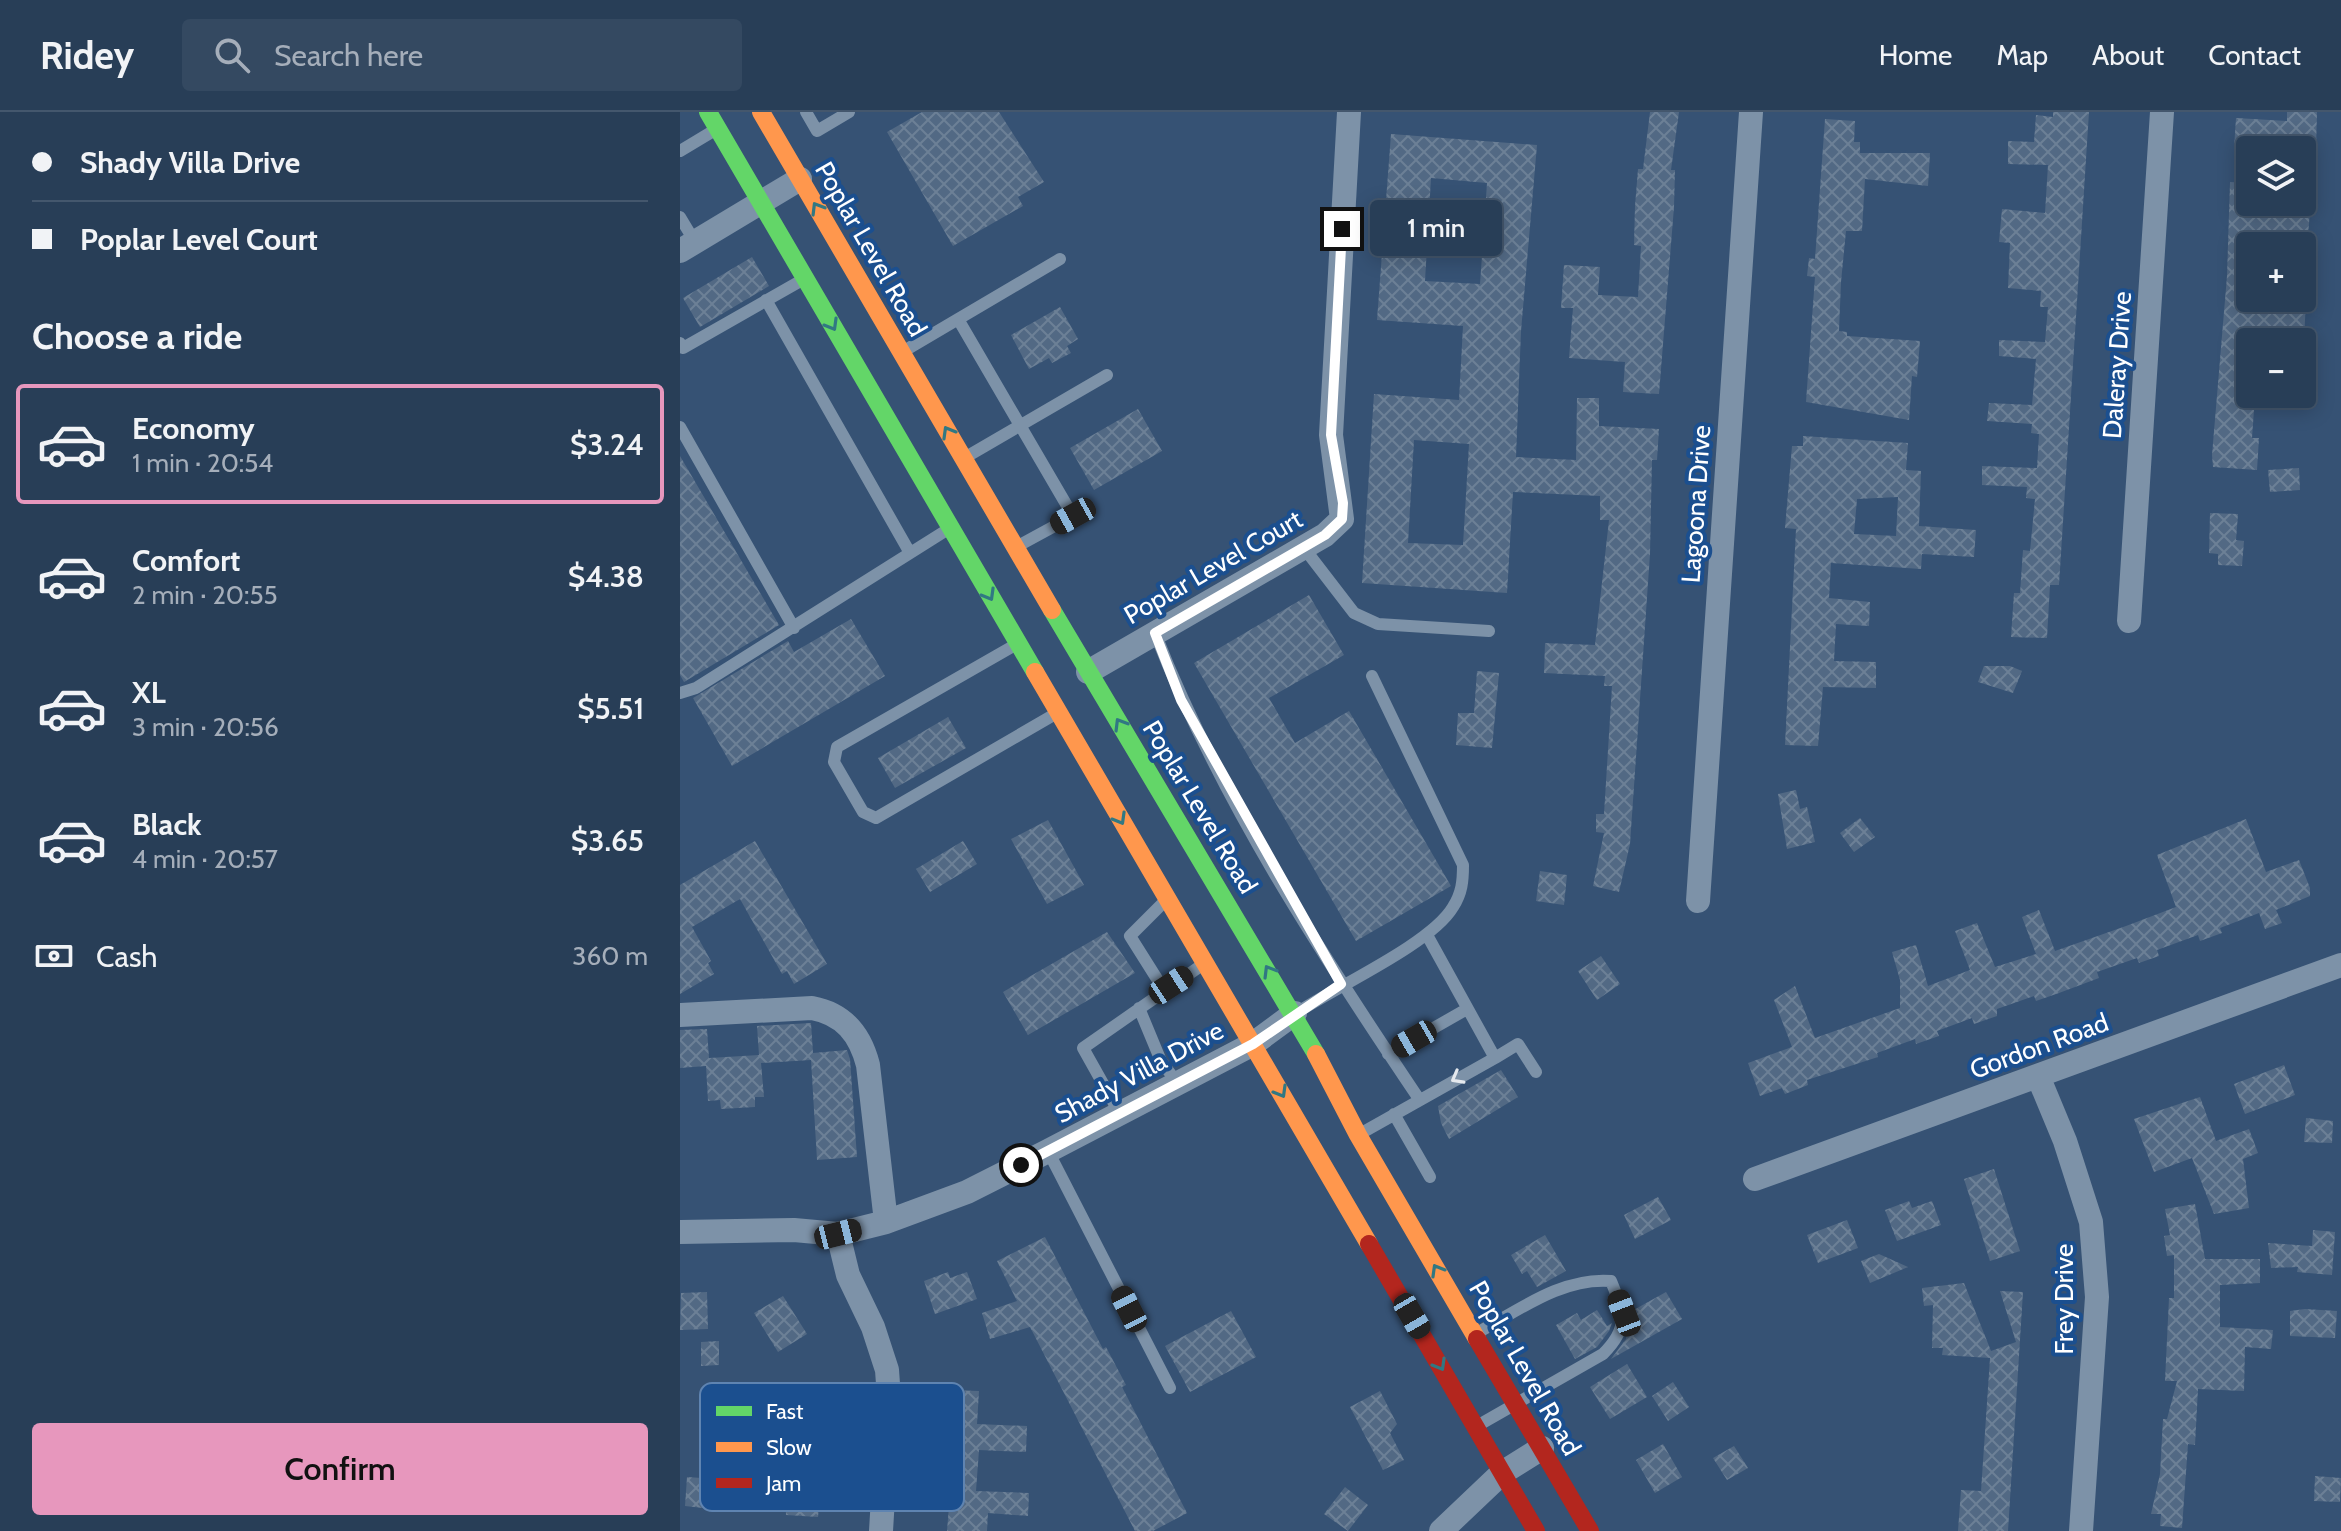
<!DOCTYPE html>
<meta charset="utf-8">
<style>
:root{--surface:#283e57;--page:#344961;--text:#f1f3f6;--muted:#a5aeba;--line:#44576d;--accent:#e797bd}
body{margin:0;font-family:Cabin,sans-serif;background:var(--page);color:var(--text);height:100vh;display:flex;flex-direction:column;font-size:30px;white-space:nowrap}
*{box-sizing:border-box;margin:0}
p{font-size:26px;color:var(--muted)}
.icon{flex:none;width:44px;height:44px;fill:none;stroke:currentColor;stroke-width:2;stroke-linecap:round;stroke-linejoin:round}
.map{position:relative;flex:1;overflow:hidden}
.sheet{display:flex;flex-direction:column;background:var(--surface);width:680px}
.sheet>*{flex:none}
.guide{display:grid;align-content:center;height:176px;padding:0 32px;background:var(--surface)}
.controls{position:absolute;left:1556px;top:24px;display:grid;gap:16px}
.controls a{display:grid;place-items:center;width:80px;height:80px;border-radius:8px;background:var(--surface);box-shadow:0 4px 20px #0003,0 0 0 2px var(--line);font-size:40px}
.end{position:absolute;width:36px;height:36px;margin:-18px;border:10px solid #fff;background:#111;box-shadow:0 0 0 4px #111}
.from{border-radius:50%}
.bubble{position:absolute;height:56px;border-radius:8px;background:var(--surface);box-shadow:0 4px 20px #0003,0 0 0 2px var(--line);font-size:26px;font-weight:600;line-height:56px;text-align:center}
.car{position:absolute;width:24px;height:48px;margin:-24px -12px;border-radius:10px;box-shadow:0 0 6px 2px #0007;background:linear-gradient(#222 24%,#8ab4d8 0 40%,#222 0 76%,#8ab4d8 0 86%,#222 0)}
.guide b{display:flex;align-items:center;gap:28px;height:76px;font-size:30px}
.guide b+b{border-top:2px solid var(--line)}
.guide i{width:20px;height:20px;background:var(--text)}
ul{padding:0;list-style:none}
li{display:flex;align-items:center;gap:24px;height:120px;margin:0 16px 12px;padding:0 16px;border:4px solid transparent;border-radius:8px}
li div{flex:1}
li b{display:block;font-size:30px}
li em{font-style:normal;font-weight:600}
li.selected{border-color:var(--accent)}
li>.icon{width:72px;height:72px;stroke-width:1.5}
h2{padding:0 32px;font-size:36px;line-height:96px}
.pay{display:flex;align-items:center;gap:20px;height:88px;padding:0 32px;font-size:30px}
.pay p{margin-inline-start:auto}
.primary-button{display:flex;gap:16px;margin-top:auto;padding:16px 32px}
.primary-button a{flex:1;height:92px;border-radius:8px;background:var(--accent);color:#111;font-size:32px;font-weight:600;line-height:92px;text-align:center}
header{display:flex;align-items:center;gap:48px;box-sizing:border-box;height:112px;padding:0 40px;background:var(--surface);border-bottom:2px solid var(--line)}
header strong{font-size:38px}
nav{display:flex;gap:44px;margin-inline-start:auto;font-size:28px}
.search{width:560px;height:72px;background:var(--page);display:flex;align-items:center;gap:20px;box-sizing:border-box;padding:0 28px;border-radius:8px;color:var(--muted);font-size:30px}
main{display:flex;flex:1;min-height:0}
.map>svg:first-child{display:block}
.building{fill:url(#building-cross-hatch);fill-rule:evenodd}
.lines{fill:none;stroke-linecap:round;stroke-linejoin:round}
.lane{stroke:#7d92a8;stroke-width:12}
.street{stroke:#7d92a8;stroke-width:24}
.fast{stroke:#63d668;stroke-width:18}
.slow{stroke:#ff974d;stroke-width:18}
.jam{stroke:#b3261e;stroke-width:18}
.oneway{stroke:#317883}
.oneway2{stroke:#e5e9ee}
.route{stroke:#fff;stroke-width:10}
.labels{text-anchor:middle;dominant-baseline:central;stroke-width:8;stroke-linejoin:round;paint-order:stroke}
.street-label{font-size:26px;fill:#fff;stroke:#1b4f8f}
.key{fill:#1b4f8f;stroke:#5f84b1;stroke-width:2}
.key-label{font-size:22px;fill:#fff}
</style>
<header>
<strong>Ridey</strong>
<div class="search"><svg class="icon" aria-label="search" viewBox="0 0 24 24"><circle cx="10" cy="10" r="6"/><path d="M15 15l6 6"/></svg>Search here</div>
<nav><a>Home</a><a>Map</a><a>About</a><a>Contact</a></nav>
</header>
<main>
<section class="sheet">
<div class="guide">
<b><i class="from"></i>Shady Villa Drive</b>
<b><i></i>Poplar Level Court</b>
</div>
<h2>Choose a ride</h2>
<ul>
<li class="selected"><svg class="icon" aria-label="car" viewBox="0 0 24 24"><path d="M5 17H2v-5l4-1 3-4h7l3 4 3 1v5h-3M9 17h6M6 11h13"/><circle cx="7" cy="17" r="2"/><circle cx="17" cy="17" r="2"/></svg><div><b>Economy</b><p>1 min · 20:54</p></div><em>$3.24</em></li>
<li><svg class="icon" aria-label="car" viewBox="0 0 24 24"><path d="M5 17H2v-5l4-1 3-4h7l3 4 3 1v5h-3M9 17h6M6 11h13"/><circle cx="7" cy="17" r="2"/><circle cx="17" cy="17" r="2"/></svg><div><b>Comfort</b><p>2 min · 20:55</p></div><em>$4.38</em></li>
<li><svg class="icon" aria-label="car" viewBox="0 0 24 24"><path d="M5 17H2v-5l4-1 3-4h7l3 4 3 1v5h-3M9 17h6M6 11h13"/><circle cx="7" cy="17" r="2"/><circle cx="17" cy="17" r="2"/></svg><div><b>XL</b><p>3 min · 20:56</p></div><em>$5.51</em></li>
<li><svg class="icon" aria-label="car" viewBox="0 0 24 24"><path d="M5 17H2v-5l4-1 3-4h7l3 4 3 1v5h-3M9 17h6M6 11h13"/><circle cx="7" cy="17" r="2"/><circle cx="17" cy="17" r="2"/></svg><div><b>Black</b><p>4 min · 20:57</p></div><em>$3.65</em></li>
</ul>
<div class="pay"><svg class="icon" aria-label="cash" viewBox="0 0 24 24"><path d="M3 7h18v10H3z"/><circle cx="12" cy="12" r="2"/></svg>Cash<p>360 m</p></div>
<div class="primary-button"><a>Confirm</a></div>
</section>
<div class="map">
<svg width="1661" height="1419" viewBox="0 0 1661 1419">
<defs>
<pattern id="building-cross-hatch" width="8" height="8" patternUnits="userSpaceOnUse" patternTransform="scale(2)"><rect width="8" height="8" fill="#526984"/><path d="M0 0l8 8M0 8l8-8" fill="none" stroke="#6c8096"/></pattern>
</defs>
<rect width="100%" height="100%" fill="#365274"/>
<!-- building -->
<path class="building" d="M242 0H319L364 70 338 85 343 94 273 134 207 20Z
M970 0H999L991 58H995L994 95 979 282 943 280 945 250 889 246 893 196H881L884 153 920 155 918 183 958 185 961 134 954 133 955 94 958 57H963Z
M1373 0H1409L1379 473H1370L1367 526 1331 525 1334 481H1340L1343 438 1350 439 1355 387 1346 386 1347 375 1302 373V354L1357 356 1359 322 1351 321 1352 312 1307 309 1309 291 1352 293 1356 247 1319 244V228L1365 230 1368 195H1360L1361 179 1328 176 1330 131 1319 130 1322 97 1365 101 1368 53 1328 52V29L1354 30 1356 3 1373 5Z
M1607 0H1637L1636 38 1554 36 1556 6 1607 9Z
M1145 7 1175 9 1174 30H1180V41H1250L1248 74 1185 67 1182 119H1166L1161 170 1159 219 1167 220V224L1240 229 1237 265 1232 264 1229 308 1126 290 1135 165 1127 164 1129 146 1135 147Z
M711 22 857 33 841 219 836 345 896 348 897 286H919V314L979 317 977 348H972L970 442 950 732 939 780 913 774 924 721 916 720V702H924L932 574H924L925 564 864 561 865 531 915 533 929 408H920V384L833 380 827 481 682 471 694 282 779 288 783 214 697 208ZM751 66 807 71 800 172 745 169ZM734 328 789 332 783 433 728 431Z
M1550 70 1570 71V90L1586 93V96L1630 99 1628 124 1570 120V186H1626L1624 230H1568L1564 269 1565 284H1575L1572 326H1579L1577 358 1533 355 1532 343 1547 164Z
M72 145 89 174 20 215 3 186Z
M380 195 398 227 387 234 391 241 372 251 369 246 349 257 331 223Z
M458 297 482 339 414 378 390 336Z
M1123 324 1228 331 1226 358 1241 359 1239 414 1296 418 1294 445 1242 442 1241 457 1151 451 1149 486 1190 490 1189 514 1156 512 1154 549 1196 550V576L1143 575 1138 634 1105 633 1116 417 1105 416 1112 334H1123ZM1218 385 1216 424 1174 422 1177 387Z
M0 344 99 513 4 570 0 563Z
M1619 356 1620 378 1590 380 1588 358Z
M1530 401 1558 402 1556 428 1564 429 1562 454 1538 453V442L1529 441Z
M629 483 664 543 589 586 615 631 669 599 771 774 676 829 514 551Z
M171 507 205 564 52 654 13 586 108 529 114 540Z
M1304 554H1330L1342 559 1333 581 1298 570Z
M797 559 819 561 812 636 776 633 778 601H794Z
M268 605 286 636 215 676 198 646Z
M1116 678 1120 697 1127 695 1135 730 1107 737 1098 682Z
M1180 706 1195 725 1174 740 1160 721Z
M1566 707 1586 760 1619 748 1630 776V784L1596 798 1602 811 1585 817 1579 801 1540 816 1542 821 1520 829 1518 823 1477 838 1479 844 1459 851 1457 846 1417 860 1419 866 1379 881 1356 889 1354 884 1317 897V904L1294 912 1292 906 1257 919 1259 924 1236 932 1235 927 1197 941 1198 945 1127 968 1128 973 1105 982 1102 976 1080 984 1068 951 1112 935 1094 888 1115 874 1135 926 1220 896V868L1212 840 1236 833 1248 874 1290 858 1275 819 1297 811 1315 855 1356 842 1342 805 1359 798 1375 839 1446 814 1496 795 1477 743Z
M368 708 404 773 367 792 331 727Z
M75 729 147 852 114 872 107 859 102 862 60 787 12 815 31 849 28 851 34 862 0 882V773Z
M283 729 297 752 250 780 236 757Z
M860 759 887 763 884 793 856 789Z
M427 820 455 861 348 923 323 880Z
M921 844 940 872 917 888 898 859Z
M131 911 133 941 167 938 170 947 177 1045 137 1048 131 948 81 951 84 985H75V995L41 997 40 988 28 989 26 954 0 956V918L27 917 29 946 79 943 77 914Z
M1604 953 1615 983 1565 1002 1554 972Z
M821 958 838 985 769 1027 761 1011 758 994Z
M1520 985 1536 1029 1569 1017 1578 1041 1563 1047 1569 1096 1534 1102 1512 1046 1474 1060 1454 1007Z
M1626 1006 1653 1009 1652 1031 1624 1030Z
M1314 1057 1340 1139 1310 1149 1284 1067Z
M978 1085 991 1108 955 1127 944 1103Z
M1229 1089 1232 1096 1252 1089 1261 1113 1217 1129 1205 1098Z
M1515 1092 1525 1147H1580V1171L1540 1173V1215L1593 1218 1591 1237 1565 1235 1564 1279 1518 1277 1515 1333 1508 1332 1502 1416 1480 1414 1481 1402H1471L1480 1362 1483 1307H1487L1497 1269H1485L1489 1186H1494V1143L1487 1144 1484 1124 1490 1123 1485 1097Z
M1167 1108 1178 1136 1138 1151 1127 1123Z
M1633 1118 1655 1120 1652 1163 1617 1160 1618 1155 1591 1156 1588 1131 1632 1134Z
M865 1123 886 1159 857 1175 847 1159 842 1162 831 1143Z
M365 1125 423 1237 426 1235 446 1273 442 1275 507 1401 473 1419H455L350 1215 310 1227 302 1201 337 1189 317 1149Z
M1199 1142 1228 1155 1190 1171 1181 1149Z
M268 1160 270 1166 287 1160 297 1187 255 1202 244 1169Z
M1284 1171 1311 1239 1336 1230 1320 1179 1343 1180 1328 1419H1278L1281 1378 1301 1379 1310 1246 1262 1243 1263 1236H1252L1253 1193 1244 1194 1242 1176Z
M27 1180 28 1217 0 1218 1 1181Z
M986 1180 1002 1207 931 1247 946 1227 950 1200Z
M103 1184 127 1222 98 1240 74 1201Z
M1625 1197 1657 1199 1655 1226 1610 1224V1199Z
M917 1198 927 1214 932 1211 929 1219 917 1235 895 1247 876 1213 897 1201 901 1208Z
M551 1199 576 1245 510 1280 485 1234Z
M39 1229V1253L21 1254V1230Z
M947 1252 967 1285 930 1307 910 1275Z
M993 1270 1009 1295 988 1309 972 1284Z
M269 1278 299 1279 297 1312 347 1314 346 1340 299 1338 296 1379 349 1381 348 1404 308 1401 307 1419H267L271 1369H265L268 1311H260L262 1291H268Z
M700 1279 717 1312 710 1321 724 1348 703 1358 670 1295Z
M113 1296H144L148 1338 145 1384 140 1383 138 1405 106 1403 105 1364 34 1361 37 1315 65 1317 64 1328 101 1330 102 1316 113 1317Z
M983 1332 1002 1365 975 1381 956 1348Z
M1054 1334 1068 1356 1047 1368 1033 1346Z
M1635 1364 1661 1366 1660 1390 1634 1389Z
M7 1365 51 1368 49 1399 5 1394Z
M665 1375 688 1393 668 1419 644 1402Z"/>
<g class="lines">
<!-- lane -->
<path class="lane" d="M126 0 137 19 169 0
M0 39 35 18
M0 105 15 130
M86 188 230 441
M278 207 393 404 336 435
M0 231 3 236 124 167
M224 239 380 147
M0 315 114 516
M286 345 427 263
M624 436 674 501 698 512 809 519
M475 521C540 687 640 840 739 987
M337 532 157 635 154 650 183 700 196 706 377 601
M0 581 16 576 270 416
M747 823 815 946 838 932 856 960
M484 878 450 824 485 789
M459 896 481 949 498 972
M618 900C657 874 751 832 773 795 782 781 783 769 783 753L692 564
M708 942 787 897
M440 1002 403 936 522 853
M714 1002 750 1065
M678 1023 815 946
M368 1039 490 1276
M795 1222C838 1199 881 1165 931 1169 944 1201 950 1215 923 1242L797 1314"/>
<!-- street -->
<path class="street" d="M0 139 120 67
M1449 509 1482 0
M408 560 645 423 662 407 651 323 669 0
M1018 789 1071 0
M0 903 132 896C164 902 180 922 188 953L206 1110
M1358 964 1385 1029 1411 1110 1417 1185 1401 1419
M1075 1067 1661 853
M0 1120 114 1118 158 1122 206 1110 287 1080 368 1039 573 932 615 901
M158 1122 168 1163 193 1215 207 1258 209 1286 201 1419
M761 1419 822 1361 862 1336"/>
<!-- fast -->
<path class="fast" d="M28 0 355 560
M372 498 636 942"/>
<!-- slow -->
<path class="slow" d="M81 0 372 498
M355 560 689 1132
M636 942 678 1023 797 1227"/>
<!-- jam -->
<path class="jam" d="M689 1132 856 1419
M797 1227 910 1419"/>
</g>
<!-- one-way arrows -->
<defs><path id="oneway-chevron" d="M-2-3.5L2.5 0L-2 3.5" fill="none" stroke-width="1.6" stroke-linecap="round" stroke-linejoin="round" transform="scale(2)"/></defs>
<g class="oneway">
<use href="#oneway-chevron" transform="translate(137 96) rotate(-121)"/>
<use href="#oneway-chevron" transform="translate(152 213) rotate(60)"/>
<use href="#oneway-chevron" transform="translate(268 320) rotate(-120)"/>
<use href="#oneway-chevron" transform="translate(309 483) rotate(60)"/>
<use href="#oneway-chevron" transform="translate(440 612) rotate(-121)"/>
<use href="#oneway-chevron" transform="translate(440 707) rotate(60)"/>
<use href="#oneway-chevron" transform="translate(589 859) rotate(-121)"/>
<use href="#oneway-chevron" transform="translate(601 980) rotate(60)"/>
<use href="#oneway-chevron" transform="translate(757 1158) rotate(-120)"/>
<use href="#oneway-chevron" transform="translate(760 1253) rotate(60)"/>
</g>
<use class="oneway2" href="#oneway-chevron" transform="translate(777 966) rotate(151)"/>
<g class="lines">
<!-- route -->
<path class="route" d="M341 1053 573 932 661 872 501 588 475 521 645 423 662 407 663 391 651 323 662 117"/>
</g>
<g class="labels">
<!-- street labels -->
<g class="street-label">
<text transform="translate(191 137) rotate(60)">Poplar Level Road</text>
<text transform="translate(1437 253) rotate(-86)">Daleray Drive</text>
<text transform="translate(1016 392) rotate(-86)">Lagoona Drive</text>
<text transform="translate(533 455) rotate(-30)">Poplar Level Court</text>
<text transform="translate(520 695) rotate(59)">Poplar Level Road</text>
<text transform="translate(1359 934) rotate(-20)">Gordon Road</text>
<text transform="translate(459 960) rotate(-28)">Shady Villa Drive</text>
<text transform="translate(1384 1187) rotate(-90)">Frey Drive</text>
<text transform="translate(845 1256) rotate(60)">Poplar Level Road</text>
</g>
</g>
<!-- legend -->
<rect x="20" y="1271" width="264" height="128" rx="12" class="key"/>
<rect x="36" y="1294" width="36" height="10" fill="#63d668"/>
<rect x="36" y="1330" width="36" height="10" fill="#ff974d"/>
<rect x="36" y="1366" width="36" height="10" fill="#b3261e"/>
<g class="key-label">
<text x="86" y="1307">Fast</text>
<text x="86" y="1343">Slow</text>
<text x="86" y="1379">Jam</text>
</g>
</svg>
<div class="controls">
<a><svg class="icon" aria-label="layers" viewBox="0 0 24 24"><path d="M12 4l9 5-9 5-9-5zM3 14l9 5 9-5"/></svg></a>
<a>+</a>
<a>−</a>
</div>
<i class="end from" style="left:341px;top:1053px"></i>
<i class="end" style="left:662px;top:117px"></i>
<div class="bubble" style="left:690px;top:88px;width:132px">1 min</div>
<i class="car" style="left:393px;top:404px;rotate:241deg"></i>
<i class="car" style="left:491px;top:873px;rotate:57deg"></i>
<i class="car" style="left:734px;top:927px;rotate:240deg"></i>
<i class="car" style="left:158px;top:1122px;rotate:76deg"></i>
<i class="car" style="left:449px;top:1197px;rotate:333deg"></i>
<i class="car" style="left:944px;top:1201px;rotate:339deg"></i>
<i class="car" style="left:732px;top:1204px;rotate:150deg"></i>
</div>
</main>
